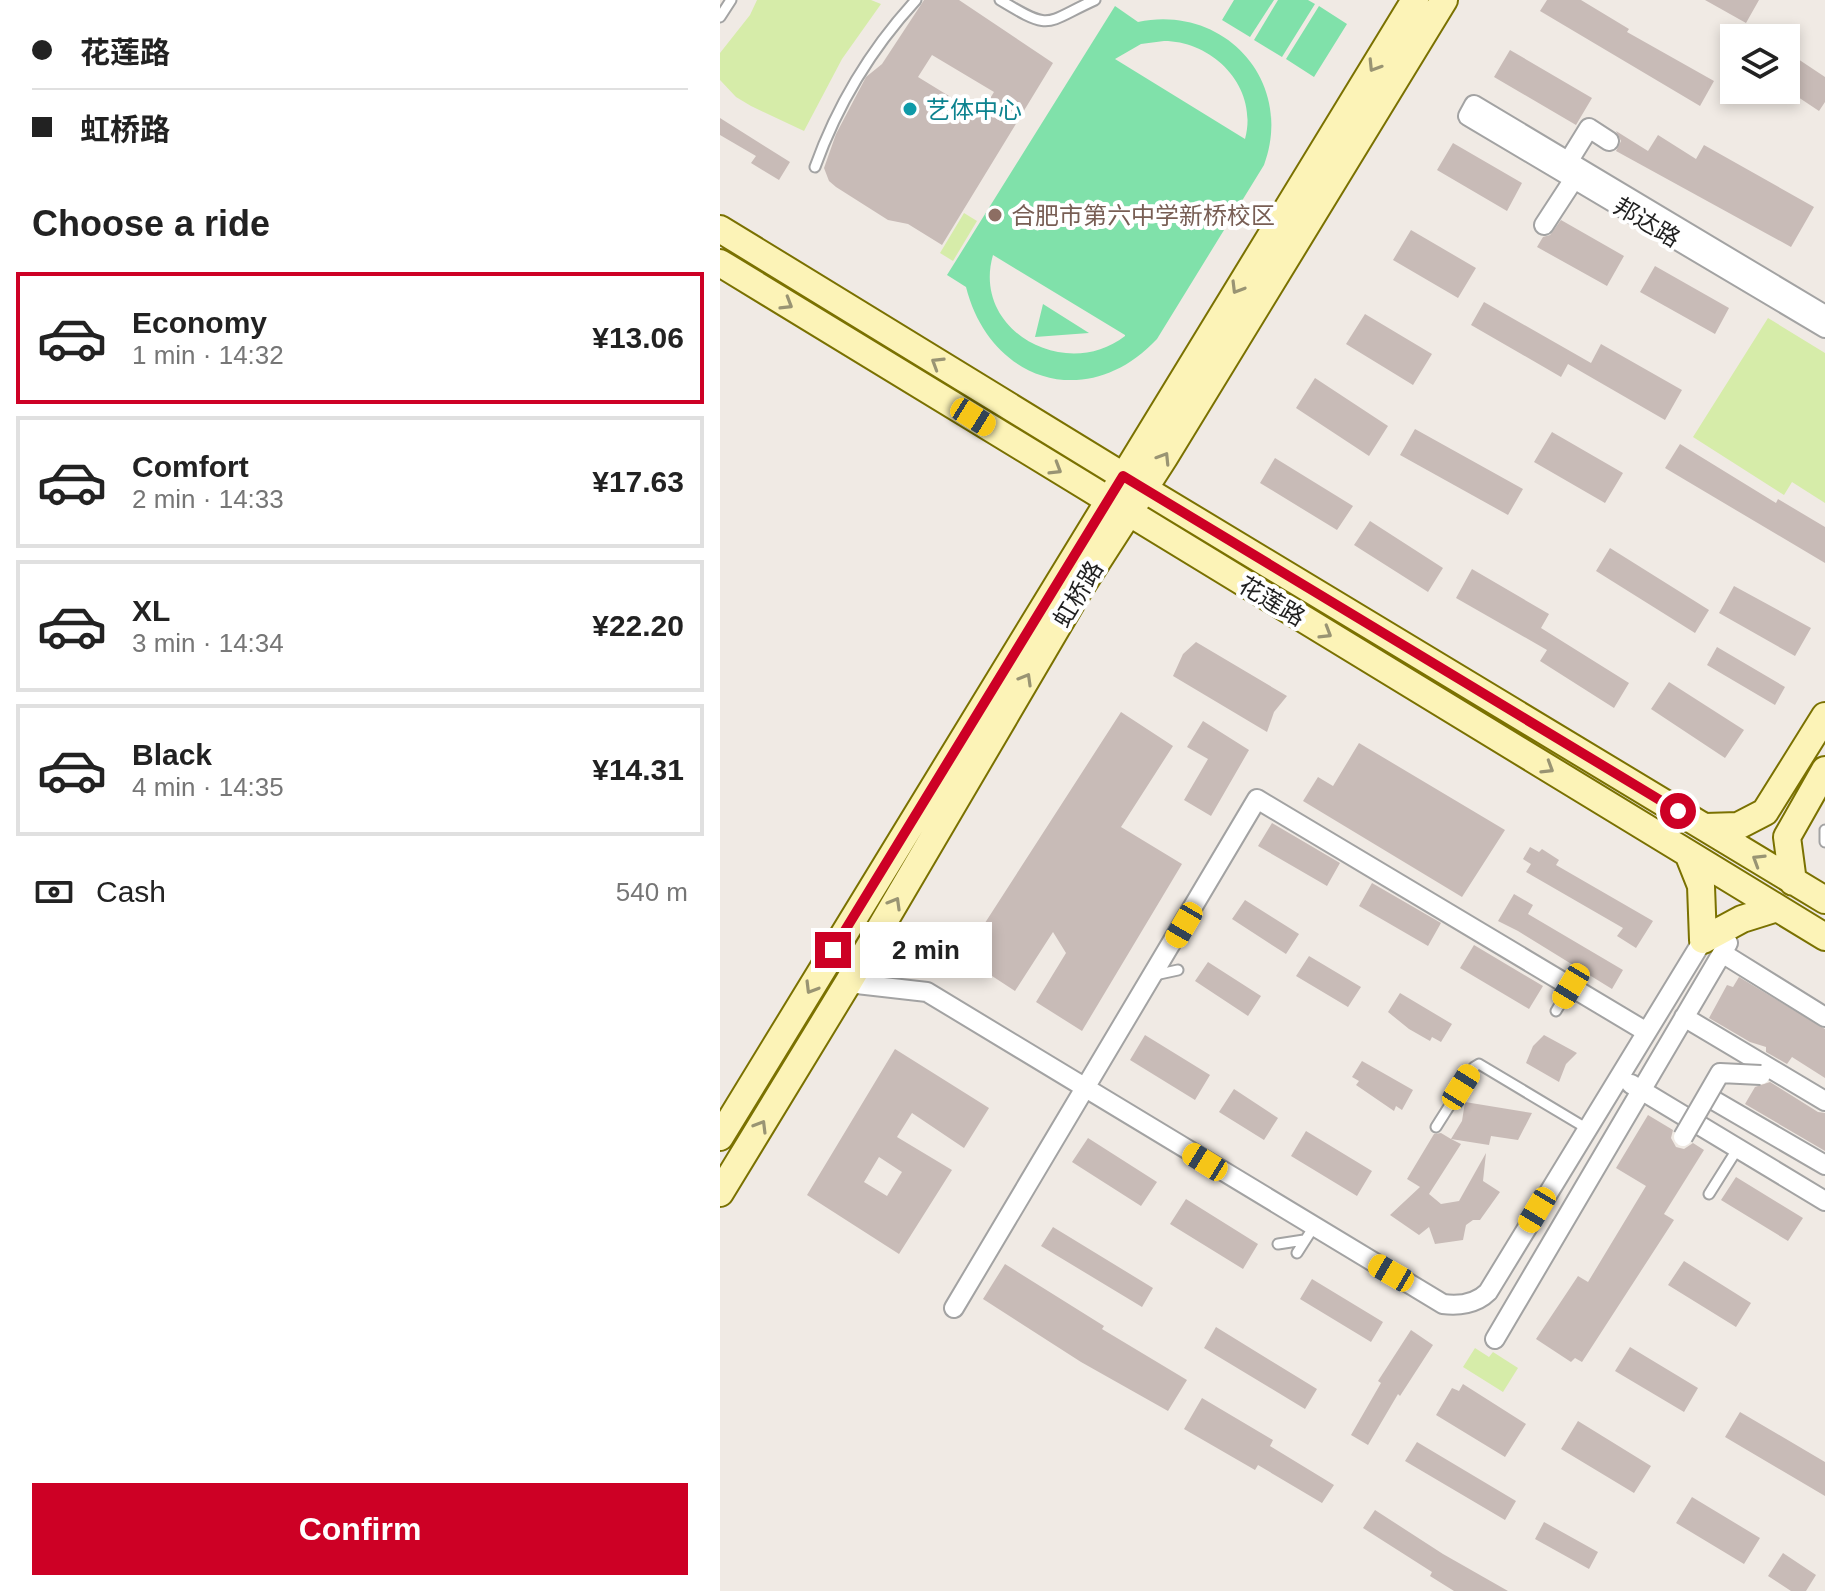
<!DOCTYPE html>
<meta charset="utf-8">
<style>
:root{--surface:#fff;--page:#f2f2f2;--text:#222;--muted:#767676;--line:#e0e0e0;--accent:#cd0025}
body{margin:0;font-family:Helvetica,"Noto Sans SC",sans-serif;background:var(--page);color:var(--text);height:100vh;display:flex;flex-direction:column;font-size:30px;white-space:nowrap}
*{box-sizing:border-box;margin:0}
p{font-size:26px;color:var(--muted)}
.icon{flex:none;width:44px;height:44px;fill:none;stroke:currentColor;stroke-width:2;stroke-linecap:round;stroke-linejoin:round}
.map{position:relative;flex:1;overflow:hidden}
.panel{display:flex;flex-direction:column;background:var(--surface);width:720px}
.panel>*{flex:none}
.hud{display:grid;align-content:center;height:176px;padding:0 32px;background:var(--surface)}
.tools{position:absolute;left:1000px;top:24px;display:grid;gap:16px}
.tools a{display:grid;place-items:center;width:80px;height:80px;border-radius:0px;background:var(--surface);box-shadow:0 4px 12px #0003;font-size:40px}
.end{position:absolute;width:36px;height:36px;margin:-18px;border:10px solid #cd0025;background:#fff;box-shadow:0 0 0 4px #fff}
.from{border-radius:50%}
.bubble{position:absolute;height:56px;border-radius:0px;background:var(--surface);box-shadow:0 4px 12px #0003;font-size:26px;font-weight:600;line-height:56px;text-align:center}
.car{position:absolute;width:24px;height:48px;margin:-24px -12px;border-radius:10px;box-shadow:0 0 6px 2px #0007;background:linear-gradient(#f5c518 24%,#345 0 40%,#f5c518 0 76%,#345 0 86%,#f5c518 0)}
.hud b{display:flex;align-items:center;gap:28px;height:76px;font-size:30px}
.hud b+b{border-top:2px solid var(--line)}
.hud i{width:20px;height:20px;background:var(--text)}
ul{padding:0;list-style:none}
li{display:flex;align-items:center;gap:24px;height:132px;margin:0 16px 12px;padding:0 16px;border:4px solid var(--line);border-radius:0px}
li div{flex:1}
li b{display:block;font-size:30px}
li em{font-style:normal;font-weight:600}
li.current{border-color:var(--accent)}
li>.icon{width:72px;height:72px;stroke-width:1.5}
h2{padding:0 32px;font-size:36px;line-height:96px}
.pay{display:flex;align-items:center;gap:20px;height:88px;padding:0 32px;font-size:30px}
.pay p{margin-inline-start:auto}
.primary-button{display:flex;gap:16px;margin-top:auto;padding:16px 32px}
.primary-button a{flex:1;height:92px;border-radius:0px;background:var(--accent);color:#fff;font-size:32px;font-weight:600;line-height:92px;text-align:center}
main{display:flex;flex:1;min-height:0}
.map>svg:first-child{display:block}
.grass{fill:#d6eca9}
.pitch{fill:#80e1aa;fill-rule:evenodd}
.building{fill:#c8bbb7;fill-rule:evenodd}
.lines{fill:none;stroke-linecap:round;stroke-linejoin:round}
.lane-casing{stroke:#a3a3a3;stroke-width:13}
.street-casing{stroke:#a3a3a3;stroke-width:22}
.secondary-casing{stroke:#7a7101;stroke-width:30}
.lane{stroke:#fff;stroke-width:9}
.street{stroke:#fff;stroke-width:18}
.secondary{stroke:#fcf3b7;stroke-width:26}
.street-bridge-casing{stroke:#a3a3a3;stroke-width:22;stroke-linecap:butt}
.street-bridge{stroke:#fff;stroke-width:18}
.oneway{stroke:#999473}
.route{stroke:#cd0025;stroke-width:10}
.culture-dot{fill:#0f9aa8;stroke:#fff;stroke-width:3}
.education-dot{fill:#8d6e63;stroke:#fff;stroke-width:3}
.labels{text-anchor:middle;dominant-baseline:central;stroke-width:8;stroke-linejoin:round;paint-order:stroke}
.culture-label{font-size:24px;fill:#0d838f;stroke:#fff;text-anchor:start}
.education-label{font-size:24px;fill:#785e54;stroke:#fff;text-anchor:start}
.street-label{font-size:24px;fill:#1f1f1f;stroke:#fff}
</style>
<main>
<section class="panel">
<div class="hud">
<b><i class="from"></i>花莲路</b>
<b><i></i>虹桥路</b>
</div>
<h2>Choose a ride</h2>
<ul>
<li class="current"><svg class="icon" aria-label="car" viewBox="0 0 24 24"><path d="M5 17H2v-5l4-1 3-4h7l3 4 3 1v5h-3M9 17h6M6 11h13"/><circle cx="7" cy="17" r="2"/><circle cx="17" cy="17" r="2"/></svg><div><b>Economy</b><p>1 min · 14:32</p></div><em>¥13.06</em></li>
<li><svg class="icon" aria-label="car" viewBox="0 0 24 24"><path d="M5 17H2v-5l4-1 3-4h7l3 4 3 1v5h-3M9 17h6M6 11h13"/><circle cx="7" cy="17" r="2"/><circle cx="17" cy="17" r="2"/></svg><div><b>Comfort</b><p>2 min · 14:33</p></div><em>¥17.63</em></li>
<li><svg class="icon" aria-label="car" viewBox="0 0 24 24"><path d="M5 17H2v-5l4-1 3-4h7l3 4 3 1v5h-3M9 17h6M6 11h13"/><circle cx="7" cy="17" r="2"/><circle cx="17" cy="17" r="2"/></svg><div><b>XL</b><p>3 min · 14:34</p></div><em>¥22.20</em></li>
<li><svg class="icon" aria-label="car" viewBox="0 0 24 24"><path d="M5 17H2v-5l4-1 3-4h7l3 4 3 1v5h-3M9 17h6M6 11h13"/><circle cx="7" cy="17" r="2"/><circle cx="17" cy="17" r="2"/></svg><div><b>Black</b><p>4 min · 14:35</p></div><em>¥14.31</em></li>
</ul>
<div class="pay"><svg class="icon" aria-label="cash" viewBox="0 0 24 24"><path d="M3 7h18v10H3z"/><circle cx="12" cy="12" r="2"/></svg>Cash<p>540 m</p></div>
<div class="primary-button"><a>Confirm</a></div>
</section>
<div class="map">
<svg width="1105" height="1591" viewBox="0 0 1105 1591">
<rect width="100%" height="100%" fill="#f0eae4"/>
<!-- grass -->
<path class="grass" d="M37 0H151L161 4 122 59 84 131 31 106 16 97 0 80V53L30 15Z
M244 213 257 221 233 261 220 253Z
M1048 318 1105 353V503L1072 482 1064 495 973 437Z
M755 1348 769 1357 773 1352 798 1368 783 1392 743 1367Z"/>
<!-- pitch -->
<path class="pitch" d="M514 0H554L530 37 502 20Z
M558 0H588L595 4 562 57 534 40Z
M395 6 418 22C504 4 575 81 544 165L437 339C368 413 270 382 246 287L227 275ZM444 41C493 41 539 87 525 139L395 59 421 44ZM273 255 405 335V336C346 382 251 331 273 255Z
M599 6 627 24 594 77 566 59Z
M323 304 369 333 315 337Z"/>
<!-- building -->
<path class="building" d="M204 0H239L333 63 222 245 188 224 168 220 116 187 109 181 104 168 116 134 146 77 162 64ZM212 55 274 92 260 115 198 77Z
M827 0H861L909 29 907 32 994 81 980 106 820 11Z
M985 0H1039L1026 23Z
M790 50 872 98 856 125 774 77Z
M1066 51 1105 77V102L1099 111 1066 89Z
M0 118 70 162 59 180 31 163 36 156 0 135Z
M896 131 928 151 938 135 976 159 984 145 1094 207 1071 247 896 151 901 141Z
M733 143 802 183 787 211 717 170Z
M841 220 904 256 887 286 817 247 823 237 830 235Z
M691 230 756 268 738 298 673 260Z
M935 266 1009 308 995 334 920 292Z
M764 302 871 363 881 344 962 390 945 420 848 364 841 377 751 325Z
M645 314 712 354 693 385 626 344Z
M595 378 668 426 649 456 576 408Z
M695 429 803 489 788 515 680 455Z
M832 432 903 473 885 503 814 462Z
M960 444 1056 503 1058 499 1105 527V563L945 468Z
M555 458 633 506 617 530 540 483Z
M650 521 723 568 708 592 634 545Z
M890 548 989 610 975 633 876 571Z
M752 569 829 614 821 628 909 683 894 708 820 661 827 650 736 598Z
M1014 586 1091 628 1075 656 999 613Z
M476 642 567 696 554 712 547 732 453 676 463 654Z
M997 647 1065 687 1055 705 987 665Z
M949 682 1024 730 1005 758 931 709Z
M401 712 453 746 401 827 462 864 362 1031 316 1002 346 953 333 932 295 991 243 957Z
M483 721 529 750 491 816 464 800 488 759 467 747Z
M639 743 785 830 742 897 583 801 598 777 613 786Z
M552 823 620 863 607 886 538 846Z
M810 847 819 852 822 849 839 860 836 865 933 921 916 948 897 936 903 928 806 872 811 864 803 859Z
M652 883 721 923 708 946 639 906Z
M794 894 813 905 808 914 903 970 892 989 798 931 778 921Z
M525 900 579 934 566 954 512 919Z
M754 945 823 986 809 1009 740 968Z
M589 956 641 987 628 1007 576 976Z
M488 962 541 996 528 1016 475 981Z
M1019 977 1105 1029V1078L1072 1057 1067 1064 1046 1052V1047L1030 1042 989 1018 1007 985 1013 987Z
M680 993 732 1024 721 1042 712 1037 710 1041 689 1029 668 1012Z
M425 1035 490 1075 475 1100 410 1060Z
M824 1035 857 1053 846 1064 839 1082 806 1063 813 1046Z
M175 1049 269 1108 244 1148 192 1113 177 1137 232 1170 179 1254 87 1195ZM159 1157 182 1172 167 1196 144 1182Z
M642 1061 693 1090 682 1110 676 1106 674 1111 636 1085 639 1081 632 1077Z
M1050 1082 1098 1112 1105 1113V1151L1025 1104 1035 1087Z
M514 1089 558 1118 544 1140 499 1112Z
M745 1102 812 1113 798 1140 771 1136 769 1145 731 1139 741 1144 709 1194 721 1204 739 1201 766 1153 763 1181 780 1192 760 1220H753L746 1225 743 1240 715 1244 709 1227 699 1235 670 1215 700 1187 687 1179 714 1134 721 1133 731 1139 742 1121Z
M928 1115 953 1130 951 1138 956 1147 964 1149 973 1143 984 1150 944 1214 954 1220 862 1362 855 1358 851 1362 816 1339 858 1276 868 1282 926 1186 896 1168Z
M586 1131 652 1171 637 1196 571 1156Z
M368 1138 437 1182 421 1206 352 1162Z
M1016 1177 1083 1218 1068 1241 1001 1200Z
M466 1199 538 1244 523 1269 450 1224Z
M333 1227 433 1288 422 1307 321 1246Z
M964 1261 1031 1303 1016 1327 948 1285Z
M285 1264 384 1326 382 1329 467 1380 448 1411 361 1362 263 1299Z
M592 1279 663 1322 651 1342 580 1299Z
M496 1327 597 1389 585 1409 484 1348Z
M691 1330 713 1345 680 1396 678 1394 648 1445 631 1435 661 1383 658 1381Z
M910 1347 978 1388 964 1412 895 1371Z
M743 1384 806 1424 785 1457 716 1415 732 1388 739 1391Z
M482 1398 553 1440 550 1446 614 1485 602 1503 538 1465 535 1470 464 1429Z
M1020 1412 1105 1462V1496L1005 1437Z
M858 1421 931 1466 914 1493 841 1449Z
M697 1442 796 1501 785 1520 685 1461Z
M972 1497 1040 1538 1024 1564 956 1523Z
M655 1510 723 1554 788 1591H734L710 1576 712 1572 643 1528Z
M824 1522 878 1552 869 1569 815 1539Z
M1063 1553 1096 1575 1086 1591H1071L1048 1576Z"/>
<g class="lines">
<!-- lane casing -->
<g class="lane-casing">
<path id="lane" d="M280 0C333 32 324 23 375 0
M0 17 11 0
M95 167C118 103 150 50 196 0
M1105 830V842
M435 975 458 970
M836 1011 851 986
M716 1127 754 1067 759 1064 866 1128
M989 1194 1018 1148
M558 1244 584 1240
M577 1253 593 1228"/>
</g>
<!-- street casing -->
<g class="street-casing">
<path id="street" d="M848 162 869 128 889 141
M824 225 854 179
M1105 315 754 105 748 116 1105 328
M1002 953 1105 1017
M128 983 207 992 723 1304C738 1306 756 1304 768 1292L983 940
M964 1017 1105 1101
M911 1084 1105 1201
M995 1101 1105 1165
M234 1308 537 799 925 1031
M775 1339 1008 943"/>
</g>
<!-- secondary casing -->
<g class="secondary-casing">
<path id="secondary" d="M0 229 439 498 1105 900
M0 263 1105 937
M985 827 1018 826 1045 812 1105 716
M969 856 981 886 983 940 1022 919 1057 908
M1073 882 1067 837 1105 770
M0 1137 695 0
M0 1193 128 983 359 590 444 458 724 0"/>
</g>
<!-- lane -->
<use href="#lane" class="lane"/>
<!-- street -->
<use href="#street" class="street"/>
<!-- secondary -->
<use href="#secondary" class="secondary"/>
<!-- street-bridge casing -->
<g class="street-bridge-casing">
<path id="street-bridge" d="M963 1137 1000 1073 1041 1075"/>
</g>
<!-- street-bridge -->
<use href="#street-bridge" class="street-bridge"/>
</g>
<!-- one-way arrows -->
<defs><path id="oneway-chevron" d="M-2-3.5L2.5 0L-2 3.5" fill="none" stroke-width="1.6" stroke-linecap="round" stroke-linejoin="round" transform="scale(2)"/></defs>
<g class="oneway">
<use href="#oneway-chevron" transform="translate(654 66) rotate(122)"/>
<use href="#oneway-chevron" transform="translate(517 288) rotate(121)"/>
<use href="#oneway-chevron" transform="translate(67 304) rotate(31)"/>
<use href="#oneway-chevron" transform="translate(217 363) rotate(-148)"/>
<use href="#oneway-chevron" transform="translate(444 458) rotate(-58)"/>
<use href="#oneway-chevron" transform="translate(336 469) rotate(31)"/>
<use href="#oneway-chevron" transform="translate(606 633) rotate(31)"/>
<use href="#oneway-chevron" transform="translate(306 679) rotate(-60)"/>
<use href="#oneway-chevron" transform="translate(828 768) rotate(32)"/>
<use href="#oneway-chevron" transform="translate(1038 860) rotate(-148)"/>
<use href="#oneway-chevron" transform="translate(175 903) rotate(-60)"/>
<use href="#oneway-chevron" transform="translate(91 988) rotate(121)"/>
<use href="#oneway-chevron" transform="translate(41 1126) rotate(-59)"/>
</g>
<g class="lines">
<!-- route -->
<path class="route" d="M113 950 403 476 958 811"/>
</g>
<!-- markers -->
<circle class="culture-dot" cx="190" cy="109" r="8"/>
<circle class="education-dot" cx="275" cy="215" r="8"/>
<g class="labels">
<!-- culture labels -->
<g class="culture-label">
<text x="206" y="109">艺体中心</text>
</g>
<!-- education labels -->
<g class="education-label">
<text x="291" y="215">合肥市第六中学新桥校区</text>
</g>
<!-- street labels -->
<g class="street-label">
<text transform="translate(927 222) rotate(31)">邦达路</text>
<text transform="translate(358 594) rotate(-59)">虹桥路</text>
<text transform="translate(552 601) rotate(31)">花莲路</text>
</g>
</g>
</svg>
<div class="tools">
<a><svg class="icon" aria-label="layers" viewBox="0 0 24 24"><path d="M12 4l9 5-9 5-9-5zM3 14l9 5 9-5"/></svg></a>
</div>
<i class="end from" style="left:958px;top:811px"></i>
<i class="end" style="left:113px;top:950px"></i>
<div class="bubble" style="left:140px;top:922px;width:132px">2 min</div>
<i class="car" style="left:253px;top:417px;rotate:122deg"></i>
<i class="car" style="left:464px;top:925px;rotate:210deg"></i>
<i class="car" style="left:851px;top:986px;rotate:211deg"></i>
<i class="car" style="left:741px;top:1087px;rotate:32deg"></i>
<i class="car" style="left:485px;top:1162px;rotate:302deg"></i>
<i class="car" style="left:817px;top:1210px;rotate:211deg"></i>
<i class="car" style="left:671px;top:1273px;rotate:300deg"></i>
</div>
</main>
